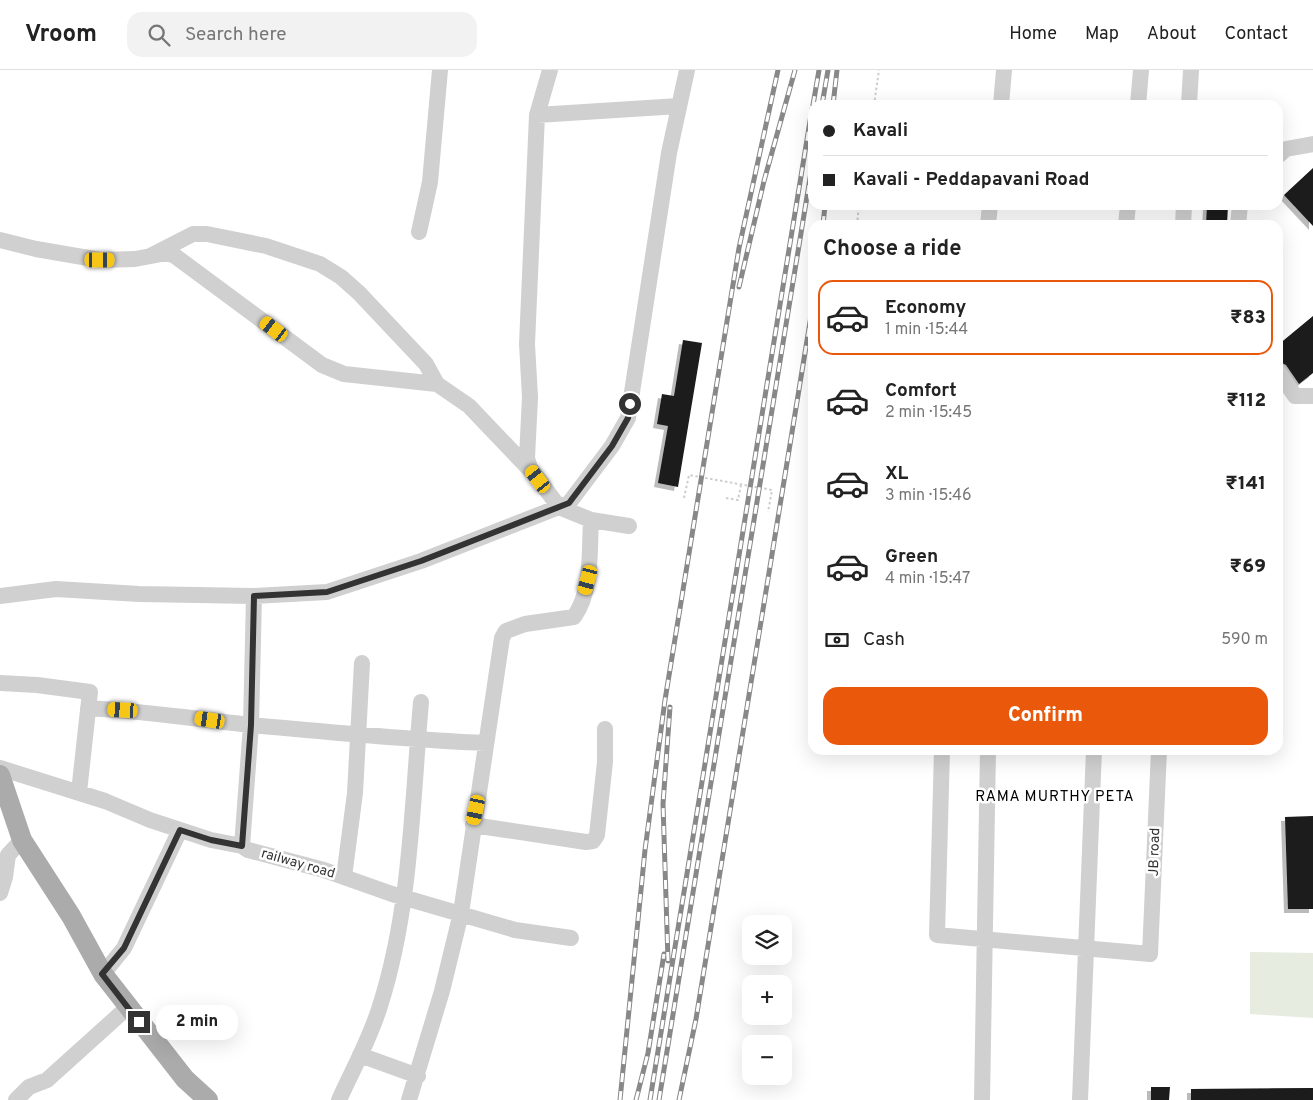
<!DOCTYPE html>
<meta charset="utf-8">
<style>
:root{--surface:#fff;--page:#f2f2f2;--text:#222;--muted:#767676;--line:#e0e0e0;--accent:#ea580c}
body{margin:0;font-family:Overpass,sans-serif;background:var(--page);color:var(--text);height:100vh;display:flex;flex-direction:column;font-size:19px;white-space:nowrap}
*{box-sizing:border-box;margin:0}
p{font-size:16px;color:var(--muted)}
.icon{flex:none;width:28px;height:28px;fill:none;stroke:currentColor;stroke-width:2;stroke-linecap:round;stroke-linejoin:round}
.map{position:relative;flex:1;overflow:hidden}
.panel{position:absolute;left:808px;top:150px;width:475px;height:535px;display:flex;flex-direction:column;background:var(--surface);border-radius:15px;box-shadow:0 5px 20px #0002}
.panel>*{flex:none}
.banner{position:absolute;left:808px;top:30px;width:475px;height:110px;border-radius:15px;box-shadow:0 5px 20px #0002;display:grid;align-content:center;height:110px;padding:0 15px;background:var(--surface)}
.tools{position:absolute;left:742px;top:845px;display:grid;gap:10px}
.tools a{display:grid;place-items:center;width:50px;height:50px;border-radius:10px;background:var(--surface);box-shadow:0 5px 20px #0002;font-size:25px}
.end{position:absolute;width:22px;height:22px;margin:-11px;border:6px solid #333;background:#fff;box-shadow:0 0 0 2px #fff}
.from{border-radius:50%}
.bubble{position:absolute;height:35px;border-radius:15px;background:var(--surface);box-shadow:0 5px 20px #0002;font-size:16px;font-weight:800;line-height:35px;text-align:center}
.car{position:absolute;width:15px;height:30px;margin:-15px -8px;border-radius:6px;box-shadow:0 0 4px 1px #0007;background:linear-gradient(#f5c518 24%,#345 0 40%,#f5c518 0 76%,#345 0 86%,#f5c518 0)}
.banner b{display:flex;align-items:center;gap:18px;height:48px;font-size:19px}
.banner b+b{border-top:1px solid var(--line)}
.banner i{width:12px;height:12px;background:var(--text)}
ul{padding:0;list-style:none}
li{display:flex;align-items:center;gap:15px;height:75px;margin:0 10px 8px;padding:0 5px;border:2px solid transparent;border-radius:15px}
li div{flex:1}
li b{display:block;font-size:19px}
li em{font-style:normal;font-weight:800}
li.current{border-color:var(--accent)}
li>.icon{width:45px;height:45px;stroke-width:1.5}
h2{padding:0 15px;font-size:22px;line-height:60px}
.pay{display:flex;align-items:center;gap:12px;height:55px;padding:0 15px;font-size:19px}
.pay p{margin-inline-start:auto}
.action{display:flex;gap:10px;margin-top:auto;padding:10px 15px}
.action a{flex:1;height:58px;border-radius:15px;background:var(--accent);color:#fff;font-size:20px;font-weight:800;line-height:58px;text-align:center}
header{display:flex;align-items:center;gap:30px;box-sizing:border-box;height:70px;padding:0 25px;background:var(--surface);border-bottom:1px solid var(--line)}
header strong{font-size:24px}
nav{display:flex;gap:28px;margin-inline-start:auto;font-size:18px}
.search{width:350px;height:45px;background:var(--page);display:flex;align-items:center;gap:12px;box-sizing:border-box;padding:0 18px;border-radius:15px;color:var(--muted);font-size:19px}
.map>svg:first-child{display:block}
.green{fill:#e6ecdf}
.building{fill:#1a1a1a;filter:url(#shadow)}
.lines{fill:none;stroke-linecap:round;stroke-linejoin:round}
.path{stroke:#cdcdcd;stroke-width:2;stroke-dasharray:2.5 2.5;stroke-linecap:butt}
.minor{stroke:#d0d0d0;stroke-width:16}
.major{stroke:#ababab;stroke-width:20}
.rail-casing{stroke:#888;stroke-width:5}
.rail{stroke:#fff;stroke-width:3;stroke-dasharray:9;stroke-linecap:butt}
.route{stroke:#333;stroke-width:6}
.labels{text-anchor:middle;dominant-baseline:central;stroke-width:5;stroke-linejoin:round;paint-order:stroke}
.street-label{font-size:14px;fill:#333;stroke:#fff}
.neighbourhood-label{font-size:15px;letter-spacing:1px;fill:#000;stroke:#fff}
</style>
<header>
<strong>Vroom</strong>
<div class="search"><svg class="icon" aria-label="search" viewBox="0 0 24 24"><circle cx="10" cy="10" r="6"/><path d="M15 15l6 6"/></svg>Search here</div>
<nav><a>Home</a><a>Map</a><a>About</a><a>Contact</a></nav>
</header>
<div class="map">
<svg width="1313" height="1030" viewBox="0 0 1313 1030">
<defs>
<filter id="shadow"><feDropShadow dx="-4" dy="4" stdDeviation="0" flood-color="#0004"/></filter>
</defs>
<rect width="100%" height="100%" fill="#fff"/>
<!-- green -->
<path class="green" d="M1250 882 1313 883V948L1250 944Z"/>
<!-- building -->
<path class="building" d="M1313 98V156L1284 125Z
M1207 135H1228L1227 155H1206Z
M1313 246V303L1299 314 1286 295 1278 291V275Z
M683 270 702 273 678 417 658 413 668 356 657 354 662 324 674 326Z
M1313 746V839H1288L1285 747Z
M1151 1017H1170L1169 1030H1151Z
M1313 1018V1030H1191V1019Z"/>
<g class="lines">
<!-- path -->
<path class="path" d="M874 35 879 0
M857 155 859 135
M684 428 689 405 772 420 768 442
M726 428 738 430 741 415"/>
<!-- minor -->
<path class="minor" d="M550 0 537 45 527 274 530 327 527 388 530 398 559 437 591 450 629 456
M1001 35 1004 0
M1138 35 1141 0
M1189 35 1191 0
M537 45 679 36
M1278 86 1286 79 1313 74
M988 155 990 135
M1126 155 1128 135
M1183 155 1184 135
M1238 155 1240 135
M419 162 430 112 440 0
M0 170 36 179 100 190 135 189 167 183 175 186 322 295 344 304 437 314
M150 186 193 164H207L266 176 320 194 341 207 359 223 426 294 437 314 469 336 531 401
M1278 301 1295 326H1313
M0 526 56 519 139 524 254 526 327 522 421 491 569 433 612 376 628 348 669 83 687 0
M0 613 37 615 90 622 79 722
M88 638C143 641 196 649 251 655 329 662 407 670 485 673
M942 680 937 865 1150 884 1159 680
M0 698 105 731 150 750 211 770 242 776 248 780 324 800 392 824 515 860 571 868
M473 755 586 772 593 771 597 765 605 692V659
M242 776 251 655 254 526
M344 807 355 723 362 593
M0 823 5 807 8 785 22 770
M103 904 124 878 180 760
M360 985 418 1006
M16 1030 29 1017 47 1010 128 937
M339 1030C353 999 370 969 380 936 411 839 412 734 421 632
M409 1030 442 921 461 843 502 568 506 561 525 554 574 547C593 520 589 481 591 450
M982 1030 988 680
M1080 1030 1094 680"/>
<!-- major -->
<path class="major" d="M0 705 22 770 71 846 103 904 185 1009 208 1030"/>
<!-- rail casing -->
<g class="rail-casing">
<path id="rail" d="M813 35 819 0
M822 35 828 0
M833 35 837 0
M823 155 825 135
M739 217 764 111 795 0
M668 891 663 734 670 637
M620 1030 645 780 665 630 739 178 778 0
M636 1030 648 983 664 884
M650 1030 812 39
M659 1030 812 96
M679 1030 696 949 812 240"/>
</g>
<!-- rail -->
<use href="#rail" class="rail"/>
</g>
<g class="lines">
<!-- route -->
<path class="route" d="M139 952 102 904 124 878 180 760 211 770 242 776 251 655 254 526 327 522 421 491 569 433 612 376 628 348 630 334"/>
</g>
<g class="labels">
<!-- street labels -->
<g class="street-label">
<text transform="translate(1155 782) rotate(-88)">JB road</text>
<text transform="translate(298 794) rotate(16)">railway road</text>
</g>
<!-- neighbourhood labels -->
<g class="neighbourhood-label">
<text x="1055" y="727">RAMA MURTHY PETA</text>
</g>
</g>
</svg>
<div class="tools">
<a><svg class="icon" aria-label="layers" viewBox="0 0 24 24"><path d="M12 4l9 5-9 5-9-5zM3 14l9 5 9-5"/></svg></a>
<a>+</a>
<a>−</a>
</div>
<i class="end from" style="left:630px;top:334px"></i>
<i class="end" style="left:139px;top:952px"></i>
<div class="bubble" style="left:156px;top:935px;width:82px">2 min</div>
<i class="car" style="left:100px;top:190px;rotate:90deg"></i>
<i class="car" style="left:274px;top:259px;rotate:307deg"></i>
<i class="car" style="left:538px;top:409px;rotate:323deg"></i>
<i class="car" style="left:588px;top:510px;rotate:195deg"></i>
<i class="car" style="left:123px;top:640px;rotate:273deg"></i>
<i class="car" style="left:210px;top:650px;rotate:279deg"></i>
<i class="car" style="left:476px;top:740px;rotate:192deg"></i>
<div class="banner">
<b><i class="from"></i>Kavali</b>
<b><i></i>Kavali - Peddapavani Road</b>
</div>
<section class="panel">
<h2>Choose a ride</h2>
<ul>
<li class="current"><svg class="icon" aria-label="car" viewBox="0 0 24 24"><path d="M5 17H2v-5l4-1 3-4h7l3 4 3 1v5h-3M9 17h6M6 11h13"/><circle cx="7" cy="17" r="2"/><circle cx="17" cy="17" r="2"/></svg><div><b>Economy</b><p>1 min · 15:44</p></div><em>₹83</em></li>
<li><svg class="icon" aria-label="car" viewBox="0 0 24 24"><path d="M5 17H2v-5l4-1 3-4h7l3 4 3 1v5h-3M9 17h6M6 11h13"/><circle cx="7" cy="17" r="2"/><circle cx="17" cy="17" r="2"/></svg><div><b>Comfort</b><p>2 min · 15:45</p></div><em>₹112</em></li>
<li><svg class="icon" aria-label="car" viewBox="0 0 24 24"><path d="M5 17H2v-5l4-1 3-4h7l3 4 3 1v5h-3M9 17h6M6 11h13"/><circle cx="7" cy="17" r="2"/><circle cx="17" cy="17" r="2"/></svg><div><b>XL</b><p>3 min · 15:46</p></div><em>₹141</em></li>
<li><svg class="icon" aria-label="car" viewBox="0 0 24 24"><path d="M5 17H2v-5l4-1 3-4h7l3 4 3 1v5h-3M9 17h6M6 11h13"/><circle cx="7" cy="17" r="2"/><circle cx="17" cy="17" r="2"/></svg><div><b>Green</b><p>4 min · 15:47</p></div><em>₹69</em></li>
</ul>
<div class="pay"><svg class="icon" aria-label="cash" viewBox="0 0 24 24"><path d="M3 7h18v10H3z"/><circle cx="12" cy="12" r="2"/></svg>Cash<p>590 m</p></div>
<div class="action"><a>Confirm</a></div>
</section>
</div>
